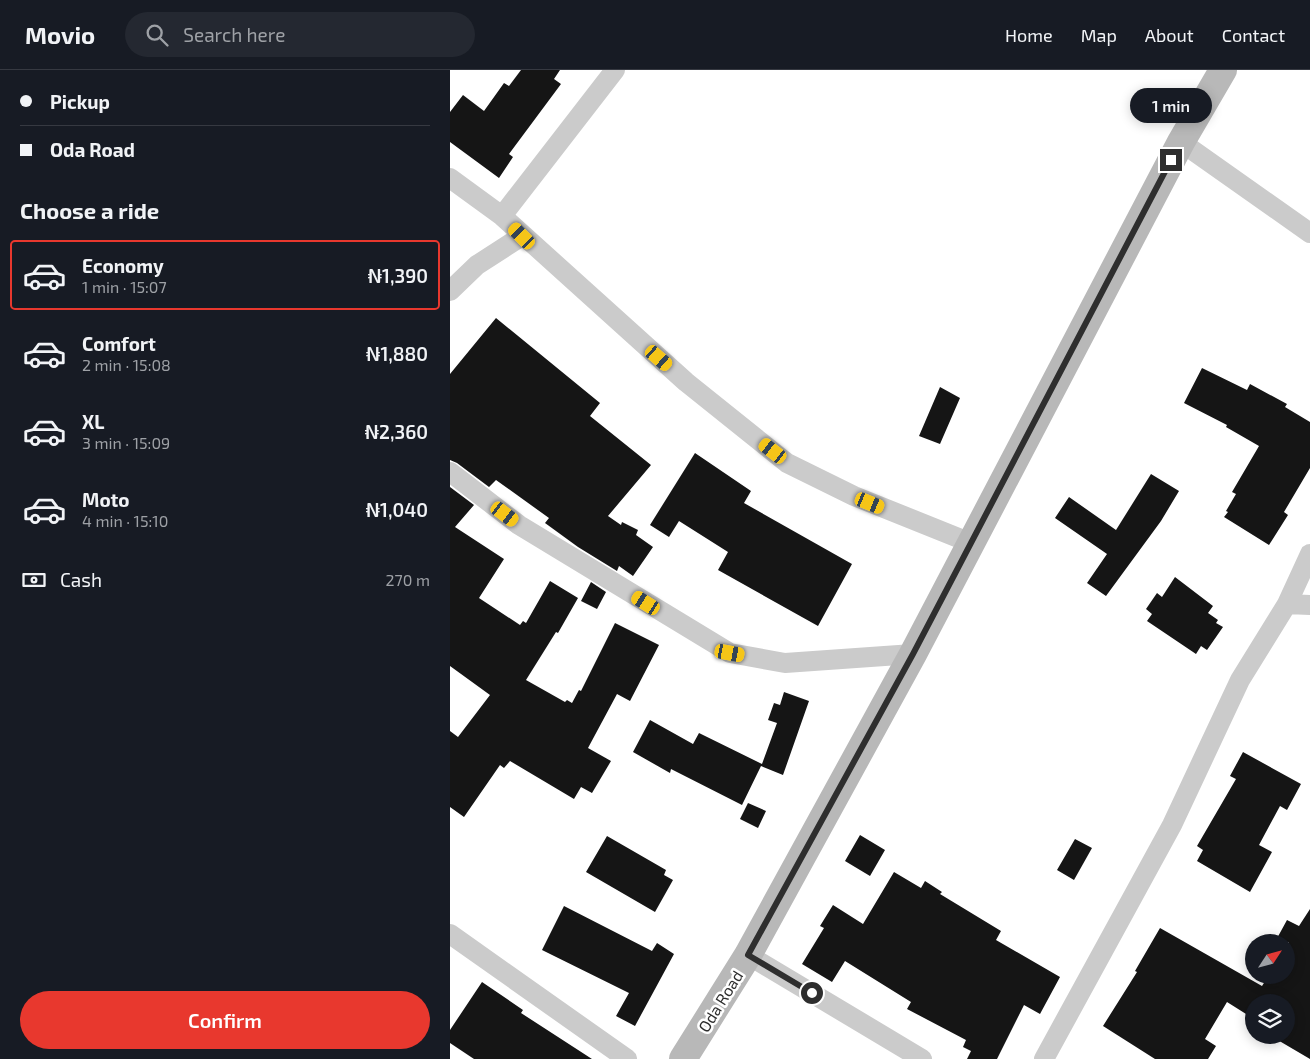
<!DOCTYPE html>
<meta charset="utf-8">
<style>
:root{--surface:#171b24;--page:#242831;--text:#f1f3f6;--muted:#9ea1a6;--line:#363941;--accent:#e8382e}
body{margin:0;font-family:"Exo 2",sans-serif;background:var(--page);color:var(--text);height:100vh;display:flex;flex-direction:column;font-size:19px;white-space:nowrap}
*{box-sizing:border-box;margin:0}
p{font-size:16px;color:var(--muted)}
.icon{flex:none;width:28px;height:28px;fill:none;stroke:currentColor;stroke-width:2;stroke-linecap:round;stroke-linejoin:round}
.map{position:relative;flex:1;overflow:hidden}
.panel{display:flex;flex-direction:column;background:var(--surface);width:450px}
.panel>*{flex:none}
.guide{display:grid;align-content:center;height:110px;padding:0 20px;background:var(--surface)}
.needle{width:32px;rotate:54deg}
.tools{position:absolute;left:795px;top:864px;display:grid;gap:10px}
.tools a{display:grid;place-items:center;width:50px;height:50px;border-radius:50%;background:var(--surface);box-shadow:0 2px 12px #0003;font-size:25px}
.end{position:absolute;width:22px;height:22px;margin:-11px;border:6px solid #2e2e2e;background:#fff;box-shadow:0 0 0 2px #fff}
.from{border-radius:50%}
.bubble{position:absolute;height:35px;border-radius:18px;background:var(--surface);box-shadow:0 2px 12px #0003;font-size:16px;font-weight:600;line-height:35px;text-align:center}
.car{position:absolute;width:15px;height:30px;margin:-15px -8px;border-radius:6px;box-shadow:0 0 4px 1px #0007;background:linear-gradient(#f5c518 24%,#345 0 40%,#f5c518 0 76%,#345 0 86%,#f5c518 0)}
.guide b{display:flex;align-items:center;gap:18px;height:48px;font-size:19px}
.guide b+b{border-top:1px solid var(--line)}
.guide i{width:12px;height:12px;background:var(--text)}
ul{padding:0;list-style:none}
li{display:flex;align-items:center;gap:15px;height:70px;margin:0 10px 8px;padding:0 10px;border:2px solid transparent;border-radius:5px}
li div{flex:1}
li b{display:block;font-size:19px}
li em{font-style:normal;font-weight:600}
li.selected{border-color:var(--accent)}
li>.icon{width:45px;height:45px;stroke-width:1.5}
h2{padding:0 20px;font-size:22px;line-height:60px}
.pay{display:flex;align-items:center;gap:12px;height:55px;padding:0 20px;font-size:19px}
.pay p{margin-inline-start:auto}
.cta{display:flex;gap:10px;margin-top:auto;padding:10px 20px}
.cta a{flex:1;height:58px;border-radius:30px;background:var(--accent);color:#fff;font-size:20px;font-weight:600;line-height:58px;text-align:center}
header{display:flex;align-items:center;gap:30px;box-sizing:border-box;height:70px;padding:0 25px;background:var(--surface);border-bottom:1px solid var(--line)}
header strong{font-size:24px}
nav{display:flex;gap:28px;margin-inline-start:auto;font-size:18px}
.search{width:350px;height:45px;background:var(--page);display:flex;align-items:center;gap:12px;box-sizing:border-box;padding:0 18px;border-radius:28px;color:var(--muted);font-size:19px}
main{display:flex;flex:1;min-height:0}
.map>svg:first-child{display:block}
.building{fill:#151515}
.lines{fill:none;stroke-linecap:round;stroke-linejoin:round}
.street{stroke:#cbcbcb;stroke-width:20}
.secondary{stroke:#b8b8b8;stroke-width:28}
.route{stroke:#2e2e2e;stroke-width:6}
.labels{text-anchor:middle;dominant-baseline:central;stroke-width:5;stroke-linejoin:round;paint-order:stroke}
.street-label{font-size:16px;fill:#2e2e2e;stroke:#fff}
</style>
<header>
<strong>Movio</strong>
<div class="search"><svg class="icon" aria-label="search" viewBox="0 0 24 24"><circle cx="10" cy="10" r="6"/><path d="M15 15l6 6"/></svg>Search here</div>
<nav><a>Home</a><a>Map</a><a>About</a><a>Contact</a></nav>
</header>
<main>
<section class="panel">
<div class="guide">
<b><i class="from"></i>Pickup</b>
<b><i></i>Oda Road</b>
</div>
<h2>Choose a ride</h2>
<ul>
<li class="selected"><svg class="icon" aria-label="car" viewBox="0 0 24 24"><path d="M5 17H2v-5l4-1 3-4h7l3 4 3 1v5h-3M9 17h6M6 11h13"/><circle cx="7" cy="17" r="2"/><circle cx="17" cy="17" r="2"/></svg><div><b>Economy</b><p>1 min · 15:07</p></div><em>₦1,390</em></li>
<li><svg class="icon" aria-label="car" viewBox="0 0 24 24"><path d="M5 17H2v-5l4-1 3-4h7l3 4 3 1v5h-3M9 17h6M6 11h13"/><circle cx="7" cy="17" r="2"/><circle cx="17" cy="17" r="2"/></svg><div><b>Comfort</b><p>2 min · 15:08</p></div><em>₦1,880</em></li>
<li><svg class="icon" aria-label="car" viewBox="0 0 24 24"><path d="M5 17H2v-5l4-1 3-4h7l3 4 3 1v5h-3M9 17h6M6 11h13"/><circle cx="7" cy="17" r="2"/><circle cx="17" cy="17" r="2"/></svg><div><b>XL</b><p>3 min · 15:09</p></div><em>₦2,360</em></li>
<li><svg class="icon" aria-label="car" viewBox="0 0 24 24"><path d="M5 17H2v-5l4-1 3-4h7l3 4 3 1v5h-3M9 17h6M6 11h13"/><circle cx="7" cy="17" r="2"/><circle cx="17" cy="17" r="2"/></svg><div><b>Moto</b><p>4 min · 15:10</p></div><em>₦1,040</em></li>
</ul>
<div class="pay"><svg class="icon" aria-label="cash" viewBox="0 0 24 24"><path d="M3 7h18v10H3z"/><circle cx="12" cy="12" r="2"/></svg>Cash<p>270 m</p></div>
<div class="cta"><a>Confirm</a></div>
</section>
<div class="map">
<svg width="860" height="989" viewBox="0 0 860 989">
<rect width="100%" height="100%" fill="#fff"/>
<!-- building -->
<path class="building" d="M71 0H110L104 9 111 14 59 84 63 87 49 108 0 72V42L13 25 34 41 54 13 59 16Z
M46 248 150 333 140 346 201 395 158 446 171 455 172 452 188 460 186 465 203 477 183 506 169 496 167 501 128 477 95 453 99 448 46 410 39 417 7 393 0 390V304Z
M752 298 797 320 800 314 837 334 835 337 860 352V398L834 442 838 445 819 475 774 447 778 442 776 441 786 424 782 422 809 376 776 357 777 355 734 333Z
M490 317 510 328 490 374 469 366Z
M245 383 301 421 294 433 402 494 368 556 268 500 278 482 229 451 219 467 200 455Z
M701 404 729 421 711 451 656 526 637 513 657 484 605 448 619 427 666 460Z
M0 417 24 435 5 457 54 489 29 528 70 555 73 551 76 553 100 511 128 528 108 563 106 562 76 610 115 632 117 630 122 633 129 620 131 621 165 553 209 575 180 631 167 624 138 678 161 691 142 723 131 717 124 729 60 691 54 698 50 695 14 747 0 737V661L8 667 40 625 0 596Z
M725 507 763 536 758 543 768 550 766 553 773 557 757 580 751 576 746 584 697 551 702 544 696 539 707 523 712 527Z
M141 512 156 522 147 539 131 531Z
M334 622 359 631 333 705 311 696 292 735 221 699 220 703 183 682 200 650 243 674 249 663 312 694 327 653 318 650 324 633 330 635Z
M793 682 851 714 837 740 830 736 809 775 822 782 800 822 747 791 753 780 747 776 786 709 780 706Z
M298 733 316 741 308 758 290 749Z
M410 765 435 780 420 806 395 791Z
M157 766 216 800 214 805 223 810 205 842 136 802Z
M625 769 642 778 624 810 607 800Z
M444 802 471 818 475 811 492 822 490 824 551 861 546 870 610 907 590 944 574 935 547 989H517L521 981 513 977 516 970 457 939 461 932 395 891 382 912 352 894 374 858 370 856 383 835 413 854Z
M114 836 202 881 207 873 224 884 185 956 166 946 179 923 92 880Z
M860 839V989L826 969 829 965H836V932H804V949L777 932 755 969 766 976 758 989H705L653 956 687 902 685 901 710 858 812 916 819 905H836V877L839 872H825L837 850 849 856Z
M32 912 73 940 71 943 142 989H24L0 973V960Z"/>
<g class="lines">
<!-- street -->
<path class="street" d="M731 72 860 163
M0 108 52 146 236 312 337 393 404 426 521 473
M52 146 165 0
M0 221 27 195 72 166
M0 402 69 455 280 583 335 593 463 584
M837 534 860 535
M0 864 177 989
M298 885 472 989
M594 989 722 755 790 610 837 534 860 484"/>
<!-- secondary -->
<path class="secondary" d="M233 989 298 885 463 584 731 72 773 0"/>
</g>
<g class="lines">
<!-- route -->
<path class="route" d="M362 923 298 885 463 584 721 90"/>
</g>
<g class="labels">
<!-- street labels -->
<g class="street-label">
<text transform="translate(270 931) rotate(-58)">Oda Road</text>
</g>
</g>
</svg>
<div class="tools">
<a><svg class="needle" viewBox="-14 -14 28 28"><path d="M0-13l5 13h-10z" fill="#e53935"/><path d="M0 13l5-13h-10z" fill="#9ea1a6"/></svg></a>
<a><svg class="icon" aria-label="layers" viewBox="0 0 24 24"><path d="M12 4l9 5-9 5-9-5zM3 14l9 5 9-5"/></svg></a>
</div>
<i class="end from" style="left:362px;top:923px"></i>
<i class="end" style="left:721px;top:90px"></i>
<div class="bubble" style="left:680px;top:18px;width:82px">1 min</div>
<i class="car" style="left:72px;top:166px;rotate:315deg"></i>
<i class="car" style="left:209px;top:288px;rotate:131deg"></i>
<i class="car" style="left:323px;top:381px;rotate:308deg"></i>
<i class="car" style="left:420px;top:433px;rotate:112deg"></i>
<i class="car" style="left:55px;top:444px;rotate:127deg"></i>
<i class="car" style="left:196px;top:533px;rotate:302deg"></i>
<i class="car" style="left:280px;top:583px;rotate:100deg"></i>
</div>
</main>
